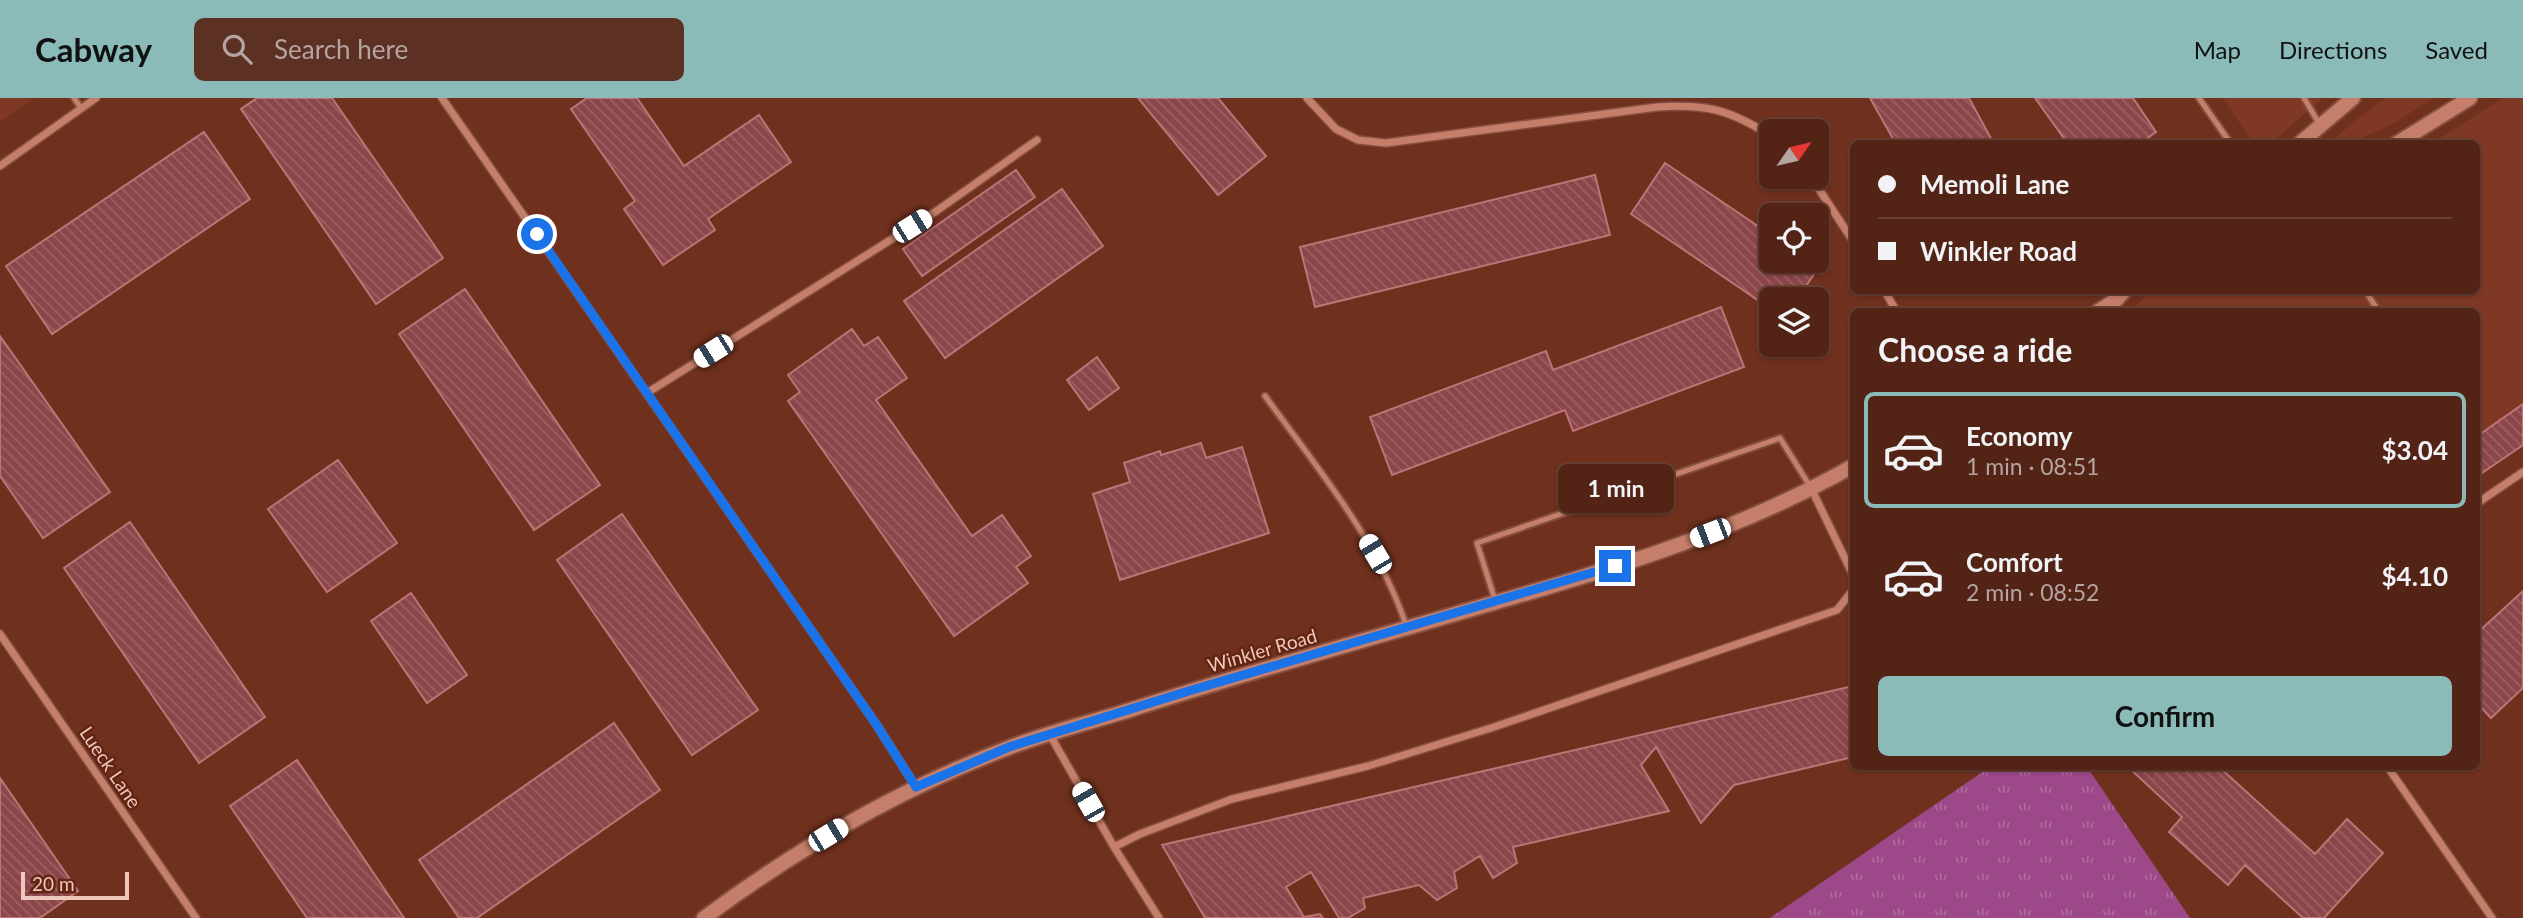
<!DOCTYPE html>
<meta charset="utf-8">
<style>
:root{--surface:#532416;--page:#5c3023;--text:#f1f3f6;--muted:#b5a4a1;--line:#694135;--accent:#8bbbb9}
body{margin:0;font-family:Lato,sans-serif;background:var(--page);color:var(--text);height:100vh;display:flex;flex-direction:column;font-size:26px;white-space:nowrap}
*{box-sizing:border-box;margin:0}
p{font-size:23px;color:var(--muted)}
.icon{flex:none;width:38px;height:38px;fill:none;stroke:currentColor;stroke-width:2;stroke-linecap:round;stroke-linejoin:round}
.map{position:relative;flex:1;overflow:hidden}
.panel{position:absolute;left:1850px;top:210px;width:630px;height:462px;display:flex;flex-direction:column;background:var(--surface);border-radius:10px;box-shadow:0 2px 5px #0004,0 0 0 2px var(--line)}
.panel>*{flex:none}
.guide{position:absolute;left:1850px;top:42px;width:630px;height:154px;border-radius:10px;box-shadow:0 2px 5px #0004,0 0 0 2px var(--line);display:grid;align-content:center;height:154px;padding:0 28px;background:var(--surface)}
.needle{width:46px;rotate:56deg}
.buttons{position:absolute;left:1759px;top:21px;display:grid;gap:14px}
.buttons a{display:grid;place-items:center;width:70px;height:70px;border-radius:10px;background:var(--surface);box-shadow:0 2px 5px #0004,0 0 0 2px var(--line);font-size:35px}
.scale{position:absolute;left:21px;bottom:18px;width:108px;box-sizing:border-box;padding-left:7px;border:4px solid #efc8bd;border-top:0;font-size:19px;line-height:24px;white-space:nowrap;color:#efc8bd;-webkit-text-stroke:5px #632513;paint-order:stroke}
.end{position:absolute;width:32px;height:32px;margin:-16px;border:9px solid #1a73e8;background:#fff;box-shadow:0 0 0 4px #fff}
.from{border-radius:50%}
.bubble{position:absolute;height:49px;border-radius:10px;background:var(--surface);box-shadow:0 2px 5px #0004,0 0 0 2px var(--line);font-size:23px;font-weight:700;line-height:49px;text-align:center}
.car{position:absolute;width:21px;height:42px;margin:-21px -10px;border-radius:9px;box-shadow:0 0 5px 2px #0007;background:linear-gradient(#fff 24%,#345 0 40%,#fff 0 76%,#345 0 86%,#fff 0)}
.guide b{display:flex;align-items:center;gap:24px;height:66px;font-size:26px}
.guide b+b{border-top:2px solid var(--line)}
.guide i{width:18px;height:18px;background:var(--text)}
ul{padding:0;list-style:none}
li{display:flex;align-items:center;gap:21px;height:116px;margin:0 14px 10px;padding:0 14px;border:4px solid transparent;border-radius:10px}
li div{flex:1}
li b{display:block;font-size:26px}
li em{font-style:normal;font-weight:700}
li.selected{border-color:var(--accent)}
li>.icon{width:63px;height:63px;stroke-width:1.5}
h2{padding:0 28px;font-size:32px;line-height:84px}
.primary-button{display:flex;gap:14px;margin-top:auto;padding:14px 28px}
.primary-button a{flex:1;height:80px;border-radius:10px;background:var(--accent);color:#111;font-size:28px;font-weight:700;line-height:80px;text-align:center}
header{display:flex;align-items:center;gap:42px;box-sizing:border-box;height:98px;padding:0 35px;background:var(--accent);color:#111}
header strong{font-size:33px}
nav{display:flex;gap:38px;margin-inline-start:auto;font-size:24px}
.search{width:490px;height:63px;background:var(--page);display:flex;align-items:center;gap:18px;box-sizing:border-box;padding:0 24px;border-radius:10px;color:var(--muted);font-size:26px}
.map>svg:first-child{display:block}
.built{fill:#7f3823}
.grass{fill:url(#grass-tufts)}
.building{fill:url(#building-back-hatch);stroke:#be7377;stroke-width:2}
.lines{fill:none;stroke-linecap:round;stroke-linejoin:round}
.lane-casing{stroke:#844e3e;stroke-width:9}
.street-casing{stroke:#844e3e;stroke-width:10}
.secondary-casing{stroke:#844e3e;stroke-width:18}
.lane{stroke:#c57e69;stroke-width:5}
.street{stroke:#c57e69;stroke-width:7}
.secondary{stroke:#c57e69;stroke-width:14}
.route{stroke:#1a73e8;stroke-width:9}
.labels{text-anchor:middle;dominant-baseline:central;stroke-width:5;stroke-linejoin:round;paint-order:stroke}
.street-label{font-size:19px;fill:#efc8bd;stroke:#632513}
</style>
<header>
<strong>Cabway</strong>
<div class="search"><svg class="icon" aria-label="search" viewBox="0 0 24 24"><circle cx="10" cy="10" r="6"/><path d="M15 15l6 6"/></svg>Search here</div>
<nav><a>Map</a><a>Directions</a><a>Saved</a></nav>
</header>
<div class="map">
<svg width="2523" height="820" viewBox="0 0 2523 820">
<defs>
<pattern id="grass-tufts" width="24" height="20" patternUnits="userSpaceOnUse" patternTransform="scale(1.75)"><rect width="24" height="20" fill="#9d4989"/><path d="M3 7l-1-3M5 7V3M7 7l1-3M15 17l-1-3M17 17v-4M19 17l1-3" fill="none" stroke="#b06a9d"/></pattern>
<pattern id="building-back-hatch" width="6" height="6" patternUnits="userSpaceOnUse" patternTransform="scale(1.75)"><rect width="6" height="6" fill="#8b464a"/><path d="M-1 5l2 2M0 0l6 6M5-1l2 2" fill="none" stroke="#9c5f62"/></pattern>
</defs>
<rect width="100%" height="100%" fill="#6f301e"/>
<!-- built -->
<path class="built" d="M0 0H35L0 24Z
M2222 0H2323L2270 46 2254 45Z
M2384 0H2434L2391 27 2349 45H2328Z
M2503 0H2523V315L2476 348V214H2130L2151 193 2476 192V46L2432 45Z"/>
<!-- grass -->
<path class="grass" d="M1991 668 2087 669 2190 820H1770Z"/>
<!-- building -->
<path class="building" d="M257 0H332L443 160 376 206 241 11Z
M587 0H637L684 68 759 17 791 64 708 121 715 132 663 167 624 111 635 103 571 11Z
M1138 0H1218L1266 58 1218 97Z
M1870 0H1969L1994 46H1896Z
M2035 0H2133L2156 34 2139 46H2068Z
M204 34 250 101 52 236 6 168Z
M1665 65 1771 137V163H1809L1819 169 1797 201H1771V211L1631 116Z
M1016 72 1035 99 922 178 903 151Z
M1595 77 1610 137 1315 209 1300 149Z
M1062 91 1103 148 945 260 904 203Z
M465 191 600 387 534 432 399 236Z
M1721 209 1744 269 1573 333 1565 312 1392 377 1370 319 1546 253 1553 272Z
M852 231 864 248 878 239 907 280 876 302 972 438 1002 417 1031 458 1016 469 1028 485 954 538 788 303 800 294 788 277Z
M0 238 110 394 43 440 0 378Z
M1097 259 1119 290 1089 312 1067 282Z
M2523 306V347L2476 379V339Z
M1201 345 1206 360 1242 349 1269 435 1120 482 1093 396 1130 384 1124 365 1160 353 1161 357Z
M338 362 397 445 327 494 268 411Z
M622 416 758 612 692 657 557 462Z
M130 424 265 619 199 665 64 470Z
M2523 493V590L2491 620 2476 604V536Z
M411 495 467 577 427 605 371 523Z
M1853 588V659L1734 687 1701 725 1656 649 1641 667 1669 713 1513 749 1517 765 1493 780 1480 758 1454 774 1457 790 1437 802 1419 787 1363 800 1365 810 1348 820H1339L1311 774 1286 789 1304 819 1320 816 1323 820H1205L1162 747Z
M614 625 660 692 477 820H459L419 762Z
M297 662 404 820H307L230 708Z
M2127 668H2218L2315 756 2347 721 2383 755 2324 820H2303L2245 767 2228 787 2169 734 2182 719Z
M0 680 78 793 40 820H0Z"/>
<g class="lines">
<!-- lane casing -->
<g class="lane-casing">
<path id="lane" d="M74 0 81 10
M2199 0 2231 46
M2304 0 2320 27
M2365 192 2379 214
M1265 298C1318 371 1377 441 1406 527
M1495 502 1477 445 1780 340 1811 390"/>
</g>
<!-- street casing -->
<g class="street-casing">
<path id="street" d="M442 0 876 626 916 689
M1307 0 1336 31 1358 42 1386 45 1657 9C1706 6 1729 11 1771 38
M0 68 96 0
M1811 79 1853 143
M1884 192 1897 214
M647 295 935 114 1037 42
M1811 390 1853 477
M2476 406 2523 374
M0 536 196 820
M1050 637 1114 749 1159 820
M2387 668 2492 820
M1114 749 1140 736 1232 701 1368 668 1494 629 1837 512 1853 492"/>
</g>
<!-- secondary casing -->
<g class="secondary-casing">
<path id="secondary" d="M2299 46 2353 0
M2396 46 2470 0
M2097 214 2116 202 2125 192
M704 820C797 751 899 691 1008 650 1049 634 1092 624 1133 611 1252 573 1373 540 1493 505 1617 470 1740 432 1853 368"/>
</g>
<!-- lane -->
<use href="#lane" class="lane"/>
<!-- street -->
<use href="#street" class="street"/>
<!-- secondary -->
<use href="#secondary" class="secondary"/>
</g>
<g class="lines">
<!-- route -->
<path class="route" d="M537 136 876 626 916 689 1009 649 1192 592 1615 468"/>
</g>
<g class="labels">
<!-- street labels -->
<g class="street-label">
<text transform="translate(1262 552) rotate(-16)">Winkler Road</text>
<text transform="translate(111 669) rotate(56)">Lueck Lane</text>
</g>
</g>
</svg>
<div class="buttons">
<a><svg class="needle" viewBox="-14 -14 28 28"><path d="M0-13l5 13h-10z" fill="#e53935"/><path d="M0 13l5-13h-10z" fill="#b5a4a1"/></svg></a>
<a><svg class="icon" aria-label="locate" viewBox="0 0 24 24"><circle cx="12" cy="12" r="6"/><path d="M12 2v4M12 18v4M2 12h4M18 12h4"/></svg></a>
<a><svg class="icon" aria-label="layers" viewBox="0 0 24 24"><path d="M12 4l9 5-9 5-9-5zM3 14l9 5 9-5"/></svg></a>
</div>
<div class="scale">20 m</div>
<i class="end from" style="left:537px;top:136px"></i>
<i class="end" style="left:1615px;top:468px"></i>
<div class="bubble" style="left:1558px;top:366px;width:116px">1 min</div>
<i class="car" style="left:912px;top:128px;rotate:58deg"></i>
<i class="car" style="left:713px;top:253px;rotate:238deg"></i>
<i class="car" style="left:1710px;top:435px;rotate:249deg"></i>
<i class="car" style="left:1375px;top:456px;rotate:329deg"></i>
<i class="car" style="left:1088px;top:704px;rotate:330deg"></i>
<i class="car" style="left:828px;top:737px;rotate:59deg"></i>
<div class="guide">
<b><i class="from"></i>Memoli Lane</b>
<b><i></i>Winkler Road</b>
</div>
<section class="panel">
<h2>Choose a ride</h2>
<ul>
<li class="selected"><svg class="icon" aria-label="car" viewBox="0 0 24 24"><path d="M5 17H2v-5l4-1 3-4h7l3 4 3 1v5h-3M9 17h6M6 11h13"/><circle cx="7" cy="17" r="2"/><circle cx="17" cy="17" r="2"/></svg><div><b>Economy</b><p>1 min · 08:51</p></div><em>$3.04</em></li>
<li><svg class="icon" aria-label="car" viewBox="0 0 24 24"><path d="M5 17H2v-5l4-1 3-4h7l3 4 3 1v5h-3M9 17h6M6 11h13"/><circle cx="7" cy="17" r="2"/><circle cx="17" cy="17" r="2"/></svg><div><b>Comfort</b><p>2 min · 08:52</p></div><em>$4.10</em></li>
</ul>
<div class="primary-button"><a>Confirm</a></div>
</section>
</div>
